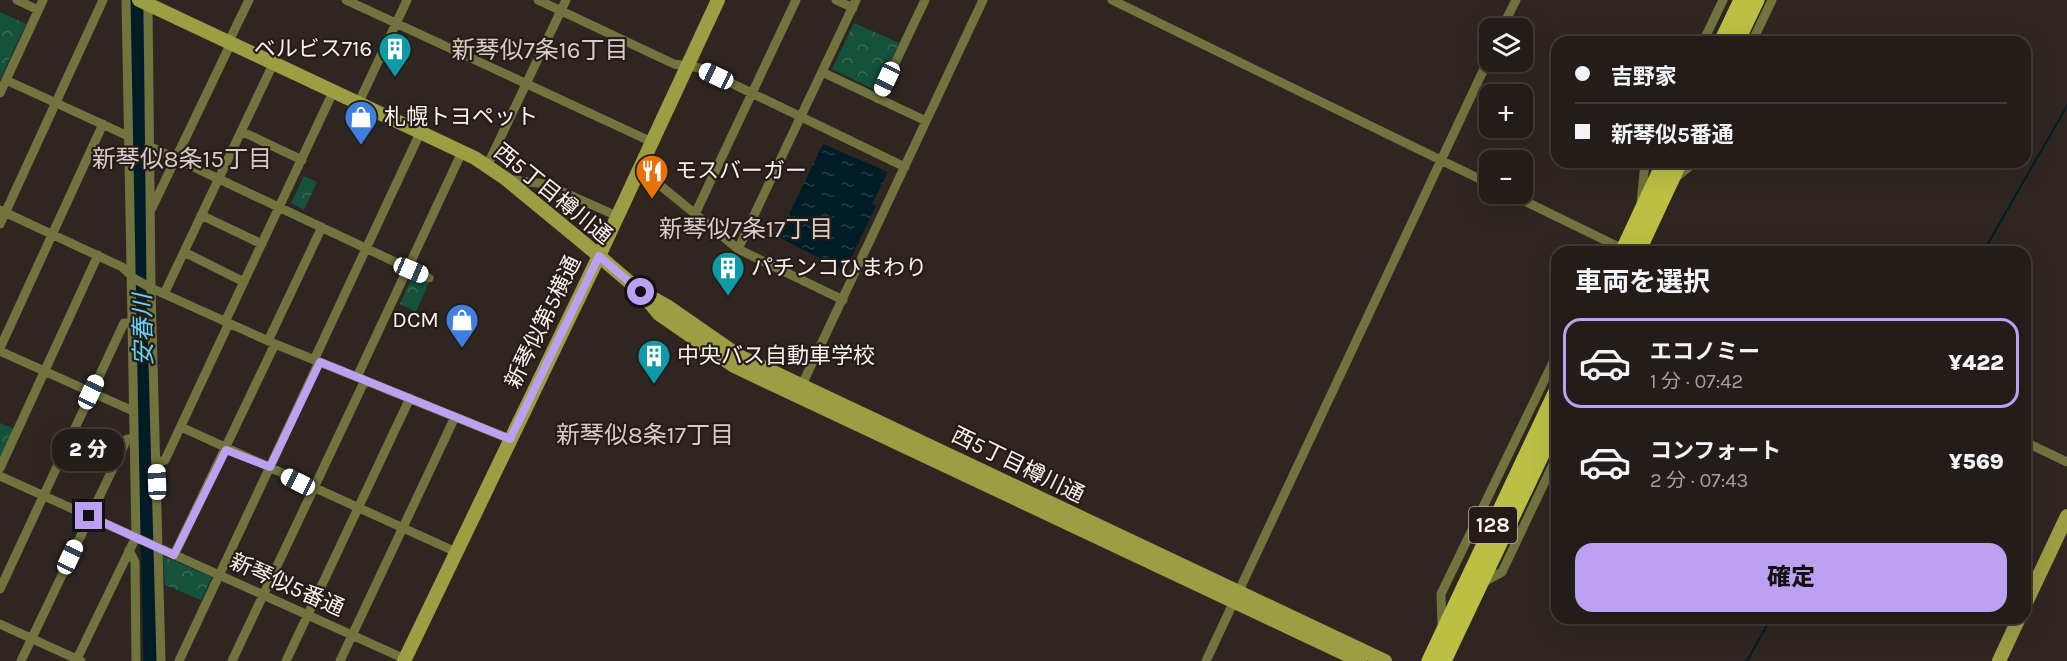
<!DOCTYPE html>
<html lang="ja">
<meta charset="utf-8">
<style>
:root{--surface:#231c19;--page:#2f2926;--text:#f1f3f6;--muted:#a3a1a2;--line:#403a38;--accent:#bca0f2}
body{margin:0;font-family:Karla,"Noto Sans JP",sans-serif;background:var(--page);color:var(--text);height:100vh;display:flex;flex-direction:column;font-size:22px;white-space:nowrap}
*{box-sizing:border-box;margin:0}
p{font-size:20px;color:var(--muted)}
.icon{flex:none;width:33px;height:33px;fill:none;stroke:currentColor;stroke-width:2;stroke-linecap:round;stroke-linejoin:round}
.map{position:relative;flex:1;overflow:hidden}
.details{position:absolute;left:1551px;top:246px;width:480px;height:378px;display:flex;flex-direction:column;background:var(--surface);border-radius:18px;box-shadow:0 6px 24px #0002,0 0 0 2px var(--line)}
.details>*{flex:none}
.guide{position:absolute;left:1551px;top:36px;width:480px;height:132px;border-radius:18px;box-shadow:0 6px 24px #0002,0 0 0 2px var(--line);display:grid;align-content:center;height:132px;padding:0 24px;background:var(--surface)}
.fabs{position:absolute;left:1479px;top:18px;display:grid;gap:12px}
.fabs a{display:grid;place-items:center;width:54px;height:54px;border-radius:12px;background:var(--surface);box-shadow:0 6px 24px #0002,0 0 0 2px var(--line);font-size:30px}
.end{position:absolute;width:27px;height:27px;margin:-14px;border:8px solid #bca0f2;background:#111;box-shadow:0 0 0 3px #111}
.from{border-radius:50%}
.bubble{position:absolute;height:42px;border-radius:18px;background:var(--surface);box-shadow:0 6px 24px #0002,0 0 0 2px var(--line);font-size:20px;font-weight:800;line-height:42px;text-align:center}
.car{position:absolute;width:18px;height:36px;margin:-18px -9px;border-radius:8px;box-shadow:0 0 4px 2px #0007;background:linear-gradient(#fff 24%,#345 0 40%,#fff 0 76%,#345 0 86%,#fff 0)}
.guide b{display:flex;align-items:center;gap:21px;height:57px;font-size:22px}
.guide b+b{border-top:2px solid var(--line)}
.guide i{width:15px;height:15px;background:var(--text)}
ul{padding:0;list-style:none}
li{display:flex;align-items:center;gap:18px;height:90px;margin:0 12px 9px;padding:0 12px;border:3px solid transparent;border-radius:18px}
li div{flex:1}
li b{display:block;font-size:22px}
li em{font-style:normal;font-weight:800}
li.active{border-color:var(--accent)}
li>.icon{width:54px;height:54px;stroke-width:1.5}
h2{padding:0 24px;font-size:27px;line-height:72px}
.primary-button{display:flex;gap:12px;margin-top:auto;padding:12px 24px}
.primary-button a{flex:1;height:69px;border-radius:18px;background:var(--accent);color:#111;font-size:24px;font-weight:800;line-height:69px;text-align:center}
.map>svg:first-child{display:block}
.forest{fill:url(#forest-crowns)}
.water{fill:url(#water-ripples)}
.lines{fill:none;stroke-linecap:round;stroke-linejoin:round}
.stream{stroke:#001d27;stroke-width:2}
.river{stroke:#001d27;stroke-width:15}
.street{stroke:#71743e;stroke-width:9}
.secondary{stroke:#9b9f43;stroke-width:14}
.primary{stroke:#bbc044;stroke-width:15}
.route{stroke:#bca0f2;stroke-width:8}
.labels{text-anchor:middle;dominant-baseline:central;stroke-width:4.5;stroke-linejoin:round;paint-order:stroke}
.shield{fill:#251c18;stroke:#b9b2ae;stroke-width:1.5}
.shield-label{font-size:21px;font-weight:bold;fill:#f9f2ef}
.poi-label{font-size:22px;fill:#f9f2ef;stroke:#251c18;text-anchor:start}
.street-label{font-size:22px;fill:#f9f2ef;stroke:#251c18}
.neighbourhood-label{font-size:24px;fill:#d9ccc6;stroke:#251c18}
.water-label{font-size:24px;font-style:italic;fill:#65d3f7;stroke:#251c18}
</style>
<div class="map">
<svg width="2067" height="661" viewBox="0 0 2067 661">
<defs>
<pattern id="forest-crowns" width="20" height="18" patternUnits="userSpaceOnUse" patternTransform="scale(1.5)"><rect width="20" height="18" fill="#15523b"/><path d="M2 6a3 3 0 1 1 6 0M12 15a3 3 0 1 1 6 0" fill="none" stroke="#386b58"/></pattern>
<pattern id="water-ripples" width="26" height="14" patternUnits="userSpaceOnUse" patternTransform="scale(1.5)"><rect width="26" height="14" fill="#001d27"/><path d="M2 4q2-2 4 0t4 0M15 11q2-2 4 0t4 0" fill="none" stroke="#263e47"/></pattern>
</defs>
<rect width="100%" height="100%" fill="#2f2621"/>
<!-- forest -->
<path class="forest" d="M0 12 26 24 0 79Z
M854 23 899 43 877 91 832 69Z
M304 176 317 182 304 210 291 203Z
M413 275 429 282 416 312 400 304Z
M0 423 14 429 0 459Z
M163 556 212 577 201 600 165 585Z"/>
<!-- water -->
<path class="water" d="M823 144 888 172 872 204 876 206 848 264 841 269 778 237Z"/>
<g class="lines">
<!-- stream -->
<path class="stream" d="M1983 252 2067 106
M1747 661 1771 618"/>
<!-- river -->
<path class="river" d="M135 0 151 661"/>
<!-- street -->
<path class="street" d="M17 0 38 10
M346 0 652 142
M538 0 674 64 700 68 905 167
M836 0 853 8
M1112 0 1490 184
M148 1 151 288 161 661
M1502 28 1516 0
M229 41 249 0
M1703 42 1723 0
M1752 42 1772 0
M822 72 926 121
M6 80 128 136
M0 93 43 0
M878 99 925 0
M359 102 407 0
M241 131 302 160
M149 146 429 278
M487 166 566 0
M639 168 738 249 843 300
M506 179 545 184 617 216
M1674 179 1695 162
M1510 194 1627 251
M1641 204 1645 162
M152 208 231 43
M0 210 122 267 135 279 151 288 275 344 510 439
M695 214 796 0
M201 215 262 244
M0 224 103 0
M738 249 856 0
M184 252 244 282
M164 294 274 62
M225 322 334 90
M268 341 322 227
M0 348 103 124
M0 351 133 411
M314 360 421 131
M357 377 462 152
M800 389 983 0
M181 427 456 552
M2025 442 2067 462
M156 463 165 460 229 323
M0 468 98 255
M0 476 405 659
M129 550 135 562 136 661
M174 555 275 344
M1482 583 1502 572 1557 456
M0 589 124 323 132 322
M0 624 81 661
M1442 626 1441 594 1557 354
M21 661 127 439H134
M76 661 136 537 126 0
M179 661 319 362
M232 661 365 380
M286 661 410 398
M340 661 455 417
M1206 661 1490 56"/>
<!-- secondary -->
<path class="secondary" d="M139 0 475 158 506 179 585 244 641 292 659 314 734 366 1360 661
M649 296 667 306 739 356 1385 661
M2025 605 2067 516
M404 661 599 256 718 0
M1999 661 2019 618"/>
<!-- primary -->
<path class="primary" d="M1721 42 1741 0
M1737 42 1757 0
M1622 252 1664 162
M1638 252 1680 162
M1429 661 1557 389
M1444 661 1557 423"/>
</g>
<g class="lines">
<!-- route -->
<path class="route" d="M89 516 174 555 226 450 270 467 320 362 510 439 599 256 641 292"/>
</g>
<!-- icons -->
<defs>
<g id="building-pin" transform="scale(1.725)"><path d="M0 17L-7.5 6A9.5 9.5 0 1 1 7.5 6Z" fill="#0f9aa8" stroke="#251c18"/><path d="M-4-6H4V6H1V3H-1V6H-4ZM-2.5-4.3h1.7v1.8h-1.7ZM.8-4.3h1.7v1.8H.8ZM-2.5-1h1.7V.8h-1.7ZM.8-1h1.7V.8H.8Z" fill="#fff"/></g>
<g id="shop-pin" transform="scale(1.725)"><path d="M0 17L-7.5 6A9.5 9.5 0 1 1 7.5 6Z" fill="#3f7fe0" stroke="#251c18"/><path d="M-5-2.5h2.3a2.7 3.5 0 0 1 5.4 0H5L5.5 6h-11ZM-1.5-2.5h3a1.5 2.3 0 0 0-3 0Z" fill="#fff"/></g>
<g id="restaurant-pin" transform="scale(1.725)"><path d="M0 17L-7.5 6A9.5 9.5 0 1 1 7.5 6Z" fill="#e8710a" stroke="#251c18"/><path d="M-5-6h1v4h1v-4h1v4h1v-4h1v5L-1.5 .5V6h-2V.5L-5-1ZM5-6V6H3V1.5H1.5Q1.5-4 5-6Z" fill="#fff"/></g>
</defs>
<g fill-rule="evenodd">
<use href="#building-pin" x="395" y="49"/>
<use href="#shop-pin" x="361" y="117"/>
<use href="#restaurant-pin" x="652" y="171"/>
<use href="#building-pin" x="728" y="268"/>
<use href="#shop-pin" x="462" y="320"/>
<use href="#building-pin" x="654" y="356"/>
</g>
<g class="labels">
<!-- shield labels -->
<rect class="shield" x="1469" y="507" width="48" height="36" rx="4.5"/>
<g class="shield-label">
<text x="1493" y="525">128</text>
</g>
<!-- poi labels -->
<g class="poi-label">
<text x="372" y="49" text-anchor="end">ベルビス716</text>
<text x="384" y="117">札幌トヨペット</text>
<text x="675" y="171">モスバーガー</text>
<text x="751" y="268">パチンコひまわり</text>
<text x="439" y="320" text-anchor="end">DCM</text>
<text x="677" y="356">中央バス自動車学校</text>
</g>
<!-- street labels -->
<g class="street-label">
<text transform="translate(553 194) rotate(39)">西5丁目樽川通</text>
<text transform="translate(543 322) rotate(-64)">新琴似第5横通</text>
<text transform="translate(1018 465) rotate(26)">西5丁目樽川通</text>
<text transform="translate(287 585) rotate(24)">新琴似5番通</text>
</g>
<!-- neighbourhood labels -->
<g class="neighbourhood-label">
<text x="540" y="50">新琴似7条16丁目</text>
<text x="182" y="159">新琴似8条15丁目</text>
<text x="746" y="229">新琴似7条17丁目</text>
<text x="645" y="435">新琴似8条17丁目</text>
</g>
<!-- water labels -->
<g class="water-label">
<text transform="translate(143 330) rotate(-91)">安春川</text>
</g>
</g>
</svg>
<div class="fabs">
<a><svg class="icon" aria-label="layers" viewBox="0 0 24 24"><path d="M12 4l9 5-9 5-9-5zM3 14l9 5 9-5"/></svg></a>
<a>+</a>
<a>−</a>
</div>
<i class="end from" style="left:641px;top:292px"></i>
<i class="end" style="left:89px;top:516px"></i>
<div class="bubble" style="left:52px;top:429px;width:72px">2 分</div>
<i class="car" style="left:716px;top:76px;rotate:295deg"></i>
<i class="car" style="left:887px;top:79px;rotate:205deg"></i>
<i class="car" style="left:411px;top:270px;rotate:113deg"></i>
<i class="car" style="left:91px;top:392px;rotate:25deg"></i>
<i class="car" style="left:157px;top:482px;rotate:358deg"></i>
<i class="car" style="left:298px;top:482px;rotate:297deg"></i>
<i class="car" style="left:70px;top:557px;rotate:25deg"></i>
<div class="guide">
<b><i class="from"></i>吉野家</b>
<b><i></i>新琴似5番通</b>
</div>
<section class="details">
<h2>車両を選択</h2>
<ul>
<li class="active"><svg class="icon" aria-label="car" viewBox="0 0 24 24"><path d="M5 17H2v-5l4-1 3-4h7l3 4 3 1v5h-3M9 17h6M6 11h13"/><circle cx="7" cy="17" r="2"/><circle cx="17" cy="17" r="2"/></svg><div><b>エコノミー</b><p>1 分 · 07:42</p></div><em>¥422</em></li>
<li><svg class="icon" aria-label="car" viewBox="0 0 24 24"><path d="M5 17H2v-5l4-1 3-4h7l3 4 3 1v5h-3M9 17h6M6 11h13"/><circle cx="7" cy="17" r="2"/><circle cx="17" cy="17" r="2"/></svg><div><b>コンフォート</b><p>2 分 · 07:43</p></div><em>¥569</em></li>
</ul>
<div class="primary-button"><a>確定</a></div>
</section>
</div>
